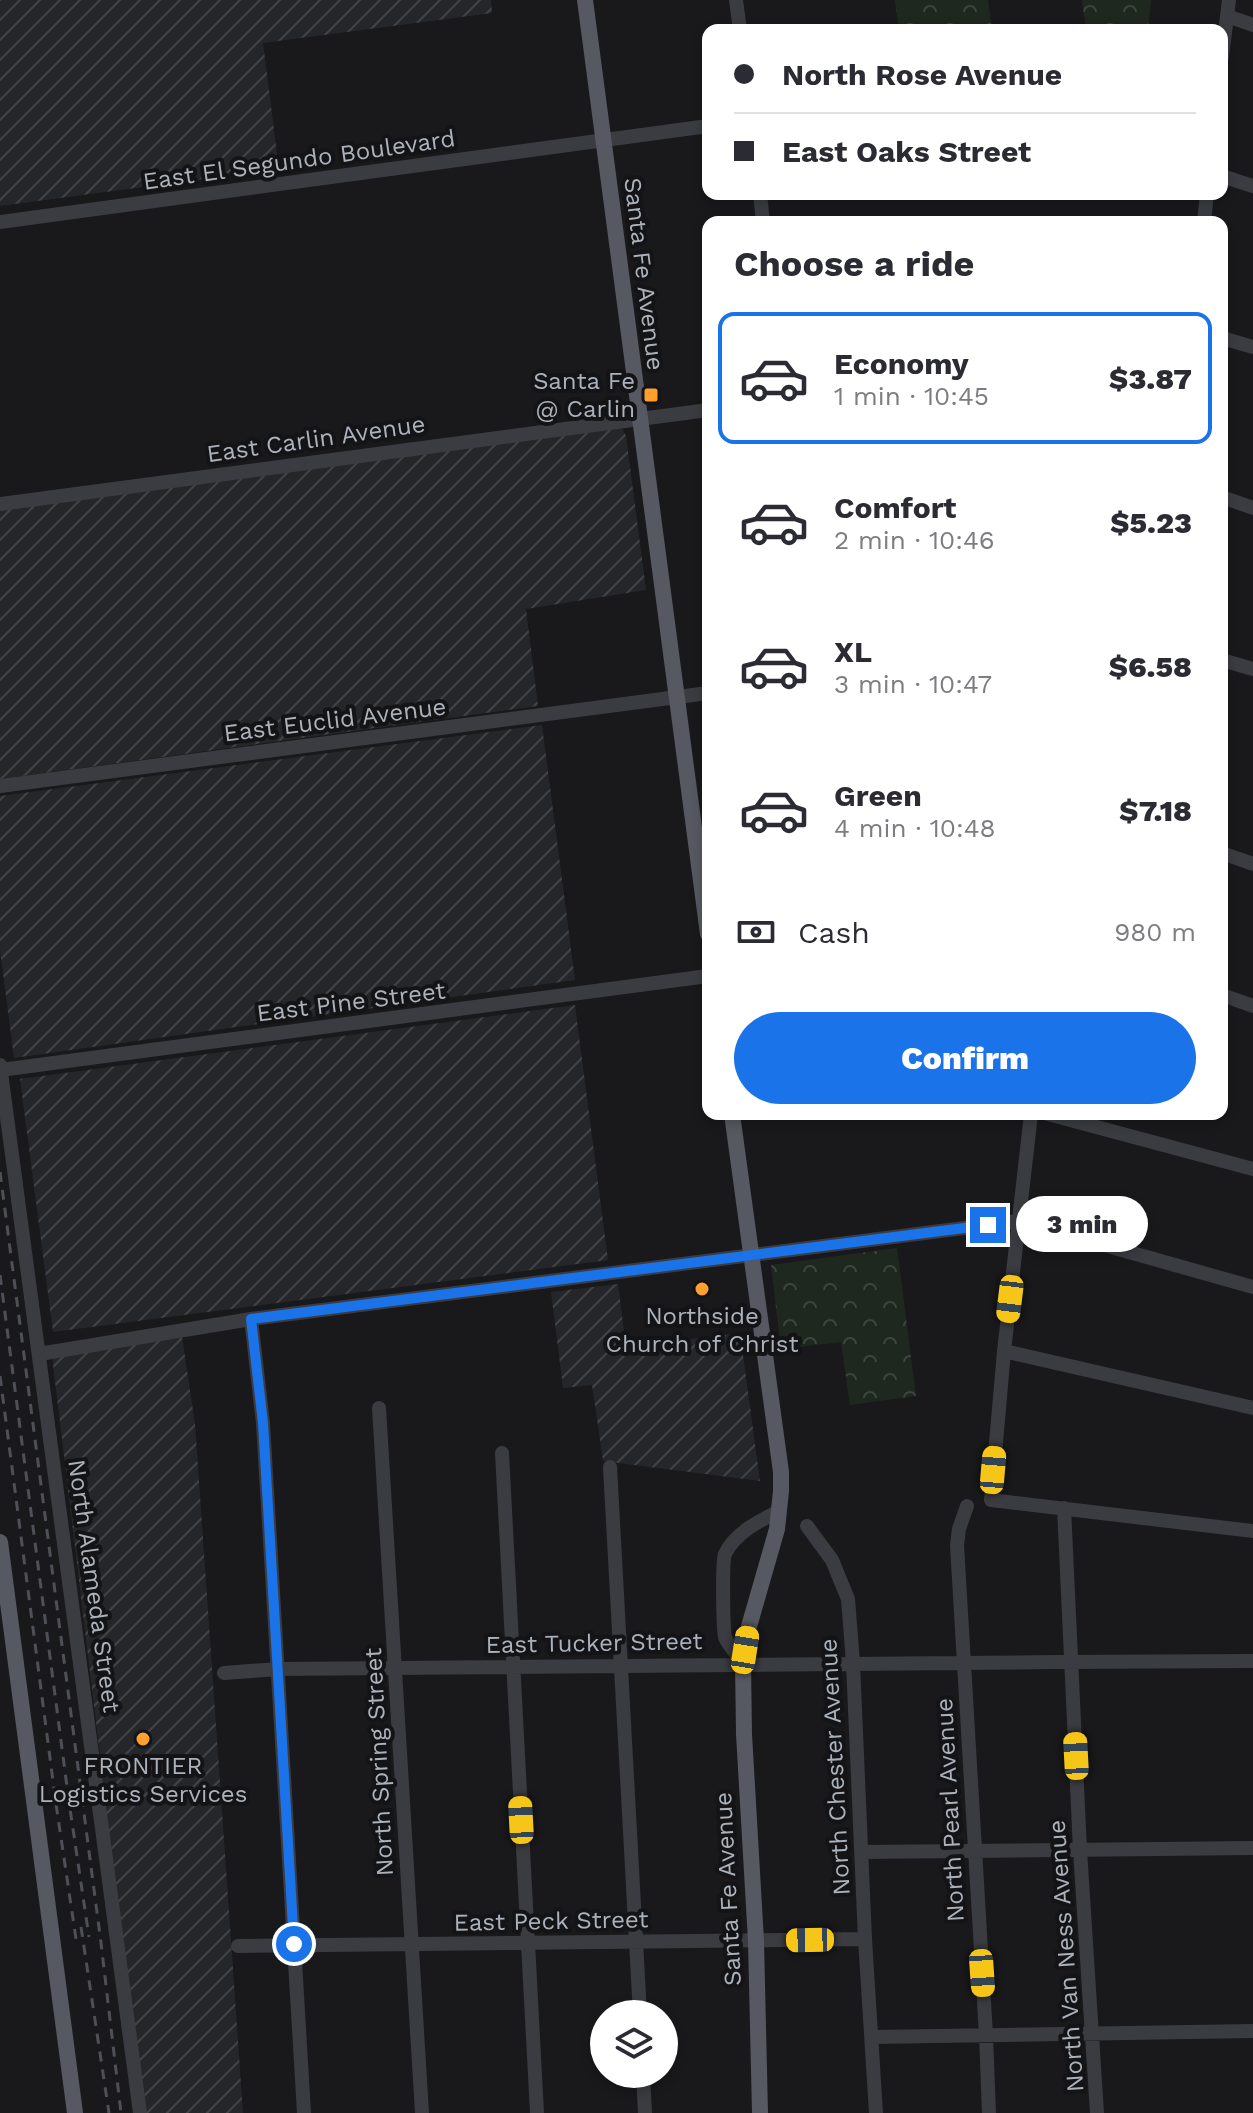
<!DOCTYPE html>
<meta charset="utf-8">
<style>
:root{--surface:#fff;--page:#f2f2f3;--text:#2b2b33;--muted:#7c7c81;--line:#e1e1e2;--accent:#1a73e8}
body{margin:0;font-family:"Work Sans",sans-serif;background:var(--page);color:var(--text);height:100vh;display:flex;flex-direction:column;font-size:30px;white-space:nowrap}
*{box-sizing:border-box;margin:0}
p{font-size:26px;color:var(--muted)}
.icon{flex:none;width:44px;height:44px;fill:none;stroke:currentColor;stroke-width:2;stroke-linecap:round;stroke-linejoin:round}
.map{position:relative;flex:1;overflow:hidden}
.panel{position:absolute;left:702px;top:216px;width:526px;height:904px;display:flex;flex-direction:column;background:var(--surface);border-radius:16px;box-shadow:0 4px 12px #0003}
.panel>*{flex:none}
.banner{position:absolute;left:702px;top:24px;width:526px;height:176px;border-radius:16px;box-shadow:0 4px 12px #0003;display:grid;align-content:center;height:176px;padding:0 32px;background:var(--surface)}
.controls{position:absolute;left:590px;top:2000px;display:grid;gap:16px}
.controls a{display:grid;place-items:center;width:88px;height:88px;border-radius:50%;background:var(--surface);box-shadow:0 4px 12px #0003;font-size:40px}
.end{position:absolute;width:36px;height:36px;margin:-18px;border:10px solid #1a73e8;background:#fff;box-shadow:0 0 0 4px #fff}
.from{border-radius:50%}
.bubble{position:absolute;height:56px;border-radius:28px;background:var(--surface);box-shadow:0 4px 12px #0003;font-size:26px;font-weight:800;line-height:56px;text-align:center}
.car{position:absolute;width:24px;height:48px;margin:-24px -12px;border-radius:10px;box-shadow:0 0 6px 2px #0007;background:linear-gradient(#f5c518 24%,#345 0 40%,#f5c518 0 76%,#345 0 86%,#f5c518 0)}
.banner b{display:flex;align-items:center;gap:28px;height:76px;font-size:30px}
.banner b+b{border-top:2px solid var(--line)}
.banner i{width:20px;height:20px;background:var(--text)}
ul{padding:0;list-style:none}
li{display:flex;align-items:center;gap:24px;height:132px;margin:0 16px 12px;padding:0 16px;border:4px solid transparent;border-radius:16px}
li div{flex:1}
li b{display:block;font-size:30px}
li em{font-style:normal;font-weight:800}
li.active{border-color:var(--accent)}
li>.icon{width:72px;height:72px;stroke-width:1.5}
h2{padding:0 32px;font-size:36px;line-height:96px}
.pay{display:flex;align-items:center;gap:20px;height:88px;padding:0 32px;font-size:30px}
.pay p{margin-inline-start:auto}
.cta{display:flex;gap:16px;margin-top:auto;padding:16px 32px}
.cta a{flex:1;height:92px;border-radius:48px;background:var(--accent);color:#fff;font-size:32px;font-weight:800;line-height:92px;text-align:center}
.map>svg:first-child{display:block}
.industrial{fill:url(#industrial-furrows)}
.park{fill:url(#park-crowns)}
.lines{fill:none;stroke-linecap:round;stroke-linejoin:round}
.minor{stroke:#3a3c41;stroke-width:14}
.major{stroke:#565961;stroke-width:16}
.rail{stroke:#4d5056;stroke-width:3;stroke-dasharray:10 8;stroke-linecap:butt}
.route{stroke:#1a73e8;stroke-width:10}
.poi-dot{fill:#ff9f2e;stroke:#141417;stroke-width:3}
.labels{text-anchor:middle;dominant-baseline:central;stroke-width:8;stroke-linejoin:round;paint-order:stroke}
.street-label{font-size:24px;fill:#abb2bc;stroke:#141417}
.poi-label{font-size:24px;fill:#abb2bc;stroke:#141417}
</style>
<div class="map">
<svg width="1253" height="2113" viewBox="0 0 1253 2113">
<defs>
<pattern id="industrial-furrows" width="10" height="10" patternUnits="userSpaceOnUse" patternTransform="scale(2)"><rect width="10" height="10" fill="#252629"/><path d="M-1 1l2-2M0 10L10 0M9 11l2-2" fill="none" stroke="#424346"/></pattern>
<pattern id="park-crowns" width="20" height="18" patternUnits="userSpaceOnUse" patternTransform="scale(2)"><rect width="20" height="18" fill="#1e281f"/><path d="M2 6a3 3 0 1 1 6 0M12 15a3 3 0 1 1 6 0" fill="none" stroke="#3c453e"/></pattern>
</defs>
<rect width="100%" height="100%" fill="#19191c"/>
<!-- industrial -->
<path class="industrial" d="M0 0H491L492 13 263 43 279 169 0 206Z
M622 428 626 436 646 590 526 609 538 706 0 779V510Z
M542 725 575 980 14 1058 0 950V796Z
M575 1005 608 1260 53 1332 20 1079Z
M618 1284 626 1347 740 1333 760 1481 603 1461 592 1385 563 1388 551 1292Z
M182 1337 195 1424 243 2113H143L52 1356Z"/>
<!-- park -->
<path class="park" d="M895 0H988L992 30H899Z
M1082 0H1151L1148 30H1086Z
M897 1248 916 1396 850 1405 841 1342 781 1349 771 1265Z"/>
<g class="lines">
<!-- minor -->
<path class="minor" d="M736 0 740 30
M1227 16 1253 25
M1222 57 1229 0
M1222 176 1253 186
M760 194 763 222
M0 222 708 126
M1204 222 1207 194
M1222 338 1253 347
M1222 497 1253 508
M0 504 708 410
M1222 660 1253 669
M0 786 708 693
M1222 853 1253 864
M1222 995 1253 1006
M0 1065 140 2113
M0 1070 708 976
M1031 1114 1004 1351 991 1500 1253 1531
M1048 1114 1253 1169
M251 1319 263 1423 304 2113
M1004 1351 1253 1408
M39 1354 251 1319 1019 1221 1253 1287
M379 1408 422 2113
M502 1453 537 2113
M610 1467 640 2014
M967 1506 959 1529 957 1545 986 2035 989 2113
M1064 1508 1080 1850 1097 2113
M807 1526 832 1560 848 1599 853 1663 865 1939 876 2113
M743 1663C738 1655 728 1645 725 1637 723 1627 722 1562 725 1554 735 1533 760 1520 780 1511
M224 1673 278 1669C603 1664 928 1663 1253 1661
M861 1852 1253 1848
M238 1946 865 1939
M872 2037 1253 2031
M643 2074 645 2113"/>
<!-- major -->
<path class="major" d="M585 0 708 934
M732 1114 781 1472V1491L777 1529 748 1630 743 1663 744 1734 756 1941 760 2113
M0 1542 75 2113"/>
<!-- rail -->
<path class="rail" d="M0 1172 101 1943 121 2113
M0 1275 69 1802 89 1937
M0 1376 56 1804 76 1939
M81 1927 109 2113"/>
</g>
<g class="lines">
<!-- route -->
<path class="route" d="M294 1944 263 1423 251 1319 988 1225"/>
</g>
<!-- markers -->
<g class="poi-dot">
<rect x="643" y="387" width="16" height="16" rx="4"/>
<circle cx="702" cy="1289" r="8"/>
<circle cx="143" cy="1739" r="8"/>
</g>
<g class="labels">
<!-- street labels -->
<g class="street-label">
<text transform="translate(299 160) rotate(-8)">East El Segundo Boulevard</text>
<text transform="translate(644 274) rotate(83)">Santa Fe Avenue</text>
<text transform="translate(316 439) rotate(-8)">East Carlin Avenue</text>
<text transform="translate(335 720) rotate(-7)">East Euclid Avenue</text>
<text transform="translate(351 1002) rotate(-7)">East Pine Street</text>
<text transform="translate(94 1586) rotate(82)">North Alameda Street</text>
<text transform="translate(594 1643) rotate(-1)">East Tucker Street</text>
<text transform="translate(379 1762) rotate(-93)">North Spring Street</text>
<text transform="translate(835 1767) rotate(-93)">North Chester Avenue</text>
<text transform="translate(950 1810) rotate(-93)">North Pearl Avenue</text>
<text transform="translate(728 1889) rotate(-93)">Santa Fe Avenue</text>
<text transform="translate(551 1921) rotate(-1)">East Peck Street</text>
<text transform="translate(1066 1956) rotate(-94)">North Van Ness Avenue</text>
</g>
<!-- poi labels -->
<g class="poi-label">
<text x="635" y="381" text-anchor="end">Santa Fe<tspan x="635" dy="28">@ Carlin</tspan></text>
<text x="702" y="1316">Northside<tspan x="702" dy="28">Church of Christ</tspan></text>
<text x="143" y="1766">FRONTIER<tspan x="143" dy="28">Logistics Services</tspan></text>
</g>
</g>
</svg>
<div class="controls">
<a><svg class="icon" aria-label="layers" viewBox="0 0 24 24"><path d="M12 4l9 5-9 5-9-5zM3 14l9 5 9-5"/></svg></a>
</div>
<i class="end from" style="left:294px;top:1944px"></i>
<i class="end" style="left:988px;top:1225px"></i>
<div class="bubble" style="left:1016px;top:1196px;width:132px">3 min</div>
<i class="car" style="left:1010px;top:1299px;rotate:187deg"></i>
<i class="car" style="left:993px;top:1470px;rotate:5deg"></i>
<i class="car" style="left:745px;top:1650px;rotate:9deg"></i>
<i class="car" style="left:1076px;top:1756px;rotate:357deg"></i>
<i class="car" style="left:521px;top:1820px;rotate:357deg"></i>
<i class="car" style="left:810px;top:1940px;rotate:269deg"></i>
<i class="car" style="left:982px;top:1973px;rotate:176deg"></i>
<div class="banner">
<b><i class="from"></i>North Rose Avenue</b>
<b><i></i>East Oaks Street</b>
</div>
<section class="panel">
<h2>Choose a ride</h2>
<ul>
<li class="active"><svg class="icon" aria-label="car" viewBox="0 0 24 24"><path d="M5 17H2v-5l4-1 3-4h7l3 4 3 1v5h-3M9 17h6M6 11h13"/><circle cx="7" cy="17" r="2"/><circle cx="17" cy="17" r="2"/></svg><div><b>Economy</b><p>1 min · 10:45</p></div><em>$3.87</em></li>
<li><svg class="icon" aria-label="car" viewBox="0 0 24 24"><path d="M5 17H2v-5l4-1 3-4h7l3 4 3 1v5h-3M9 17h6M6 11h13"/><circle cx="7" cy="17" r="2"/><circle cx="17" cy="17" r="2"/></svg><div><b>Comfort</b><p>2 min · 10:46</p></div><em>$5.23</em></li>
<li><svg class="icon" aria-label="car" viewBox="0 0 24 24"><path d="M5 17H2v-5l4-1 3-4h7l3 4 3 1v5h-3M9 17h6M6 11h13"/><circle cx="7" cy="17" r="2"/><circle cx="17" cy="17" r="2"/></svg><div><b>XL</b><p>3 min · 10:47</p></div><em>$6.58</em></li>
<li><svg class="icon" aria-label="car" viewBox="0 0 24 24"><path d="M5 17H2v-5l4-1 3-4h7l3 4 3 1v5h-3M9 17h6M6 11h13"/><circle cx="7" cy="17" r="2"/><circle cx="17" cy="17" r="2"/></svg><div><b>Green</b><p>4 min · 10:48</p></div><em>$7.18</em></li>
</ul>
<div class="pay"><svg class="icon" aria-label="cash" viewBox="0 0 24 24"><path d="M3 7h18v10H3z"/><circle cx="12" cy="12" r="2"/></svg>Cash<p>980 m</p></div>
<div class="cta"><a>Confirm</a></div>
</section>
</div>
